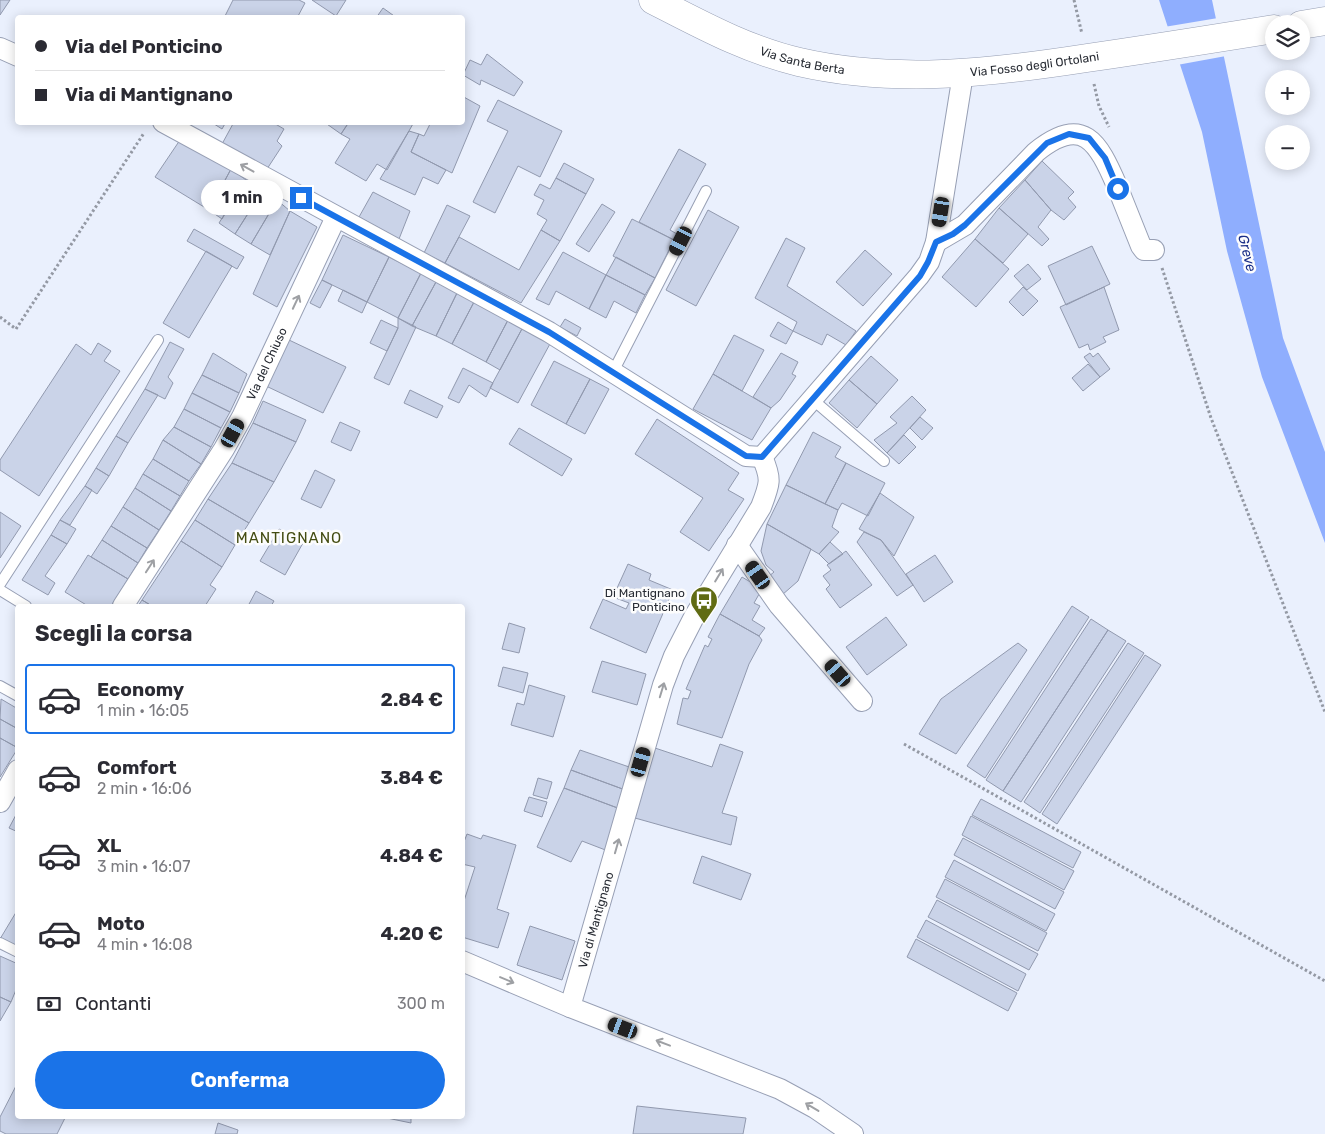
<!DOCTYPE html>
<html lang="it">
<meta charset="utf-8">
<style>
:root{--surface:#fff;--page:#f2f2f3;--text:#2b2b33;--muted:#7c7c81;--line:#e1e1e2;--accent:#1a73e8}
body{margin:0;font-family:Rubik,sans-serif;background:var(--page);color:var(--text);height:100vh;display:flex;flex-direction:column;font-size:19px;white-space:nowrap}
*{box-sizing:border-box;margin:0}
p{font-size:16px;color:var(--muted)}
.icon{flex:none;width:28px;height:28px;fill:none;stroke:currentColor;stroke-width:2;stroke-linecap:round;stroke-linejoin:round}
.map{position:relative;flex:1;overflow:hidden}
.panel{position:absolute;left:15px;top:604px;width:450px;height:515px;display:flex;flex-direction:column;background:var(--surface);border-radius:5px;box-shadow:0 2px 12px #0003}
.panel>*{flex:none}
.banner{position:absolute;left:15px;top:15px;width:450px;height:110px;border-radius:5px;box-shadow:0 2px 12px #0003;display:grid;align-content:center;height:110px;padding:0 20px;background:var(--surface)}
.tools{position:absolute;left:1265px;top:15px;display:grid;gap:10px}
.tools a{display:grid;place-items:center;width:45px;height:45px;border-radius:50%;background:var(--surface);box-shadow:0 2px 12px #0003;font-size:25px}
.end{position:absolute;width:22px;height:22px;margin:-11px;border:6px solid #1a73e8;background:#fff;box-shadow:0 0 0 2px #fff}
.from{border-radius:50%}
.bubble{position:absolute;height:35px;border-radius:18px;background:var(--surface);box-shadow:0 2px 12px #0003;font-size:16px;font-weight:700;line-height:35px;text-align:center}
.car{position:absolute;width:15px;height:30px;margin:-15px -8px;border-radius:6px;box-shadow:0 0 4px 1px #0007;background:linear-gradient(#222 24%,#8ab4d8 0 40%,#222 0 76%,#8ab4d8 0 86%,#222 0)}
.banner b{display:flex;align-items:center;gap:18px;height:48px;font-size:19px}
.banner b+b{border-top:1px solid var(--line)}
.banner i{width:12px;height:12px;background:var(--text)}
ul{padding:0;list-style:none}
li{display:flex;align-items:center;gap:15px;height:70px;margin:0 10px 8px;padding:0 10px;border:2px solid transparent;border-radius:5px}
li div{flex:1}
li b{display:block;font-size:19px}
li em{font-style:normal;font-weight:700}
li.on{border-color:var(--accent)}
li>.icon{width:45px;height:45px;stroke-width:1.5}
h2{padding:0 20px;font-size:22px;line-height:60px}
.pay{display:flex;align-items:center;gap:12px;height:55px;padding:0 20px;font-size:19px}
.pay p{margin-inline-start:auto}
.button{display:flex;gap:10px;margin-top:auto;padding:10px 20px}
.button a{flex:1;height:58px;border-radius:30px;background:var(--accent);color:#fff;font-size:20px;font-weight:700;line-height:58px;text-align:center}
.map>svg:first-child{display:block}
.water{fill:#8faefe}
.pier{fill:#eaf0fd}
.building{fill:#cad3e8;stroke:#9199ae}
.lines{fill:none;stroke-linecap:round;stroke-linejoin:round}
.lane-casing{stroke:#979fb4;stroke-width:12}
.street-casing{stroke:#979fb4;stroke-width:22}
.secondary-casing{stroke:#979fb4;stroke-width:29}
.path{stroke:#9499a4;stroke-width:3;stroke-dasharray:2.5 2.5;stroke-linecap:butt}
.lane{stroke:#fff;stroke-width:10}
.street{stroke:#fff;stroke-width:20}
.secondary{stroke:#fff;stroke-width:28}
.oneway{stroke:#9ea0a4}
.route{stroke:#1a73e8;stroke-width:6}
.labels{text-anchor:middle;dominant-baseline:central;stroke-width:5;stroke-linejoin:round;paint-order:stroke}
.street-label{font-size:12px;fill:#282c34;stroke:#fdfdfd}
.poi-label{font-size:12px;fill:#282c34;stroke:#fdfdfd;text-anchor:end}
.water-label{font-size:14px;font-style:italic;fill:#1a2f88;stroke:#fdfdfd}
.quarter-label{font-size:15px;letter-spacing:1px;fill:#444d13;stroke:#fdfdfd}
</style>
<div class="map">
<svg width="1325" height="1134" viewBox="0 0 1325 1134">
<rect width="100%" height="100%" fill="#eaf0fd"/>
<!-- water -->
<path class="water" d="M1159 0H1212L1283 338 1325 452V543L1262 377 1227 251 1202 132Z"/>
<!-- pier -->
<path class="pier" d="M1218 18 1226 56 1177 65 1164 27Z"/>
<!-- building -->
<path class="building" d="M0 0H10L0 15Z
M233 0H299L305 3 297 18H224Z
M312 0H346L336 16Z
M383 8 397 18H376Z
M487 54 523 82 514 96 481 80 480 85 463 75 470 60 481 65Z
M462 96 480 106 452 173 411 152 419 134 424 136 431 122H462Z
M498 100 562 131 540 177 518 166 495 213 473 202 508 131 487 121Z
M211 122H226L222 129Z
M234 122H272L284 129 277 141 282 146 267 169 222 144Z
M324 122H349L341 134Z
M349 122H414L387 170 377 164 366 181 335 163 350 139 341 134Z
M409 131 419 134 411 152 446 170 438 184 423 177 415 195 380 179Z
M180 140 231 169 209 210 155 177Z
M679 149 706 164 670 230 677 234 674 240 639 222Z
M1042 161 1074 192 1068 198 1076 207 1064 220 1051 210 1025 180Z
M564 163 594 179 586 194 556 178Z
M231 169 246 180 222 219 209 210Z
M556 178 586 194 560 241 541 230 547 220 537 214 544 200 534 195 540 184 550 189Z
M246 180 263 190 235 234 219 223Z
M1025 180 1051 210 1038 227 1049 239 1042 246 999 208Z
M263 190 277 200 251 244 235 234Z
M373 192 410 211 399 239 359 217Z
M277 200 290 211 270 255 251 244Z
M602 204 615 212 589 252 576 244Z
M447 205 470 216 445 263 424 253Z
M999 208 1028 234 1003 263 975 239Z
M708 210 739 227 696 306 666 290Z
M290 211 317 227 277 307 253 294Z
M632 219 674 240 655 278 613 256Z
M194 229 244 257 237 269 187 241Z
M541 230 560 241 521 303 445 263 459 237 519 270Z
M343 235 389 257 367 302 322 280Z
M786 238 805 248 787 286 856 331 846 345 827 334 822 345 793 331 797 322 755 298Z
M975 239 1009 269 976 307 942 277Z
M1092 246 1110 284 1066 305 1048 266Z
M865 250 892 274 863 306 836 282Z
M206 251 232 266 189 338 163 323Z
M563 252 606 275 589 309 556 291 549 305 536 299Z
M389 257 421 273 398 318 367 302Z
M616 257 655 278 645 295 606 275Z
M1028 264 1041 279 1027 290 1014 276Z
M421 273 436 282 412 326 398 318Z
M606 275 645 295 636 313 614 301 606 318 589 309Z
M322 280 332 285 320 308 310 303Z
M436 282 457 293 436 336 412 326Z
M1023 287 1038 301 1023 316 1009 302Z
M1104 287 1119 330 1103 337 1106 342 1090 350 1088 344 1079 348 1060 307Z
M343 290 367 302 362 313 338 301Z
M457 293 474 302 452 344 436 336Z
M474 302 508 320 486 362 452 344Z
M398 318 416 327 389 385 374 378 398 328Z
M565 319 581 328 577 336 560 327Z
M381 320 398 328 387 351 370 343Z
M508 320 523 327 500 370 486 362Z
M778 322 793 331 786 344 770 336Z
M523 327 551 342 518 403 490 388Z
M734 335 764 350 742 391 713 374Z
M289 340 346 367 323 413 266 386Z
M170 342 184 349 168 377 173 383 165 399 145 389Z
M98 343 111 351 104 361 120 371 39 496 0 470V460L76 344 91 355Z
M213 353 247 374 239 393 202 375Z
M781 353 798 362 792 374 796 376 780 400 771 408 753 397Z
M1090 353 1093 357 1098 353 1110 369 1100 377 1084 357Z
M871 356 898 380 877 404 849 380Z
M554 361 590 379 566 424 531 405Z
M1088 364 1100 377 1083 391 1072 378Z
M463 368 493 383 486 397 469 385 459 403 448 398Z
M713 374 771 408 752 440 693 409Z
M202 375 239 393 230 412 192 393Z
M590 379 609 389 585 434 566 424Z
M849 380 877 404 857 428 829 403Z
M145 389 158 395 128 443 116 436Z
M410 390 443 406 437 418 404 403Z
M192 393 230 412 221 428 184 409Z
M912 396 926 410 887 453 874 440 897 423 890 417Z
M263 401 306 420 296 442 253 423Z
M184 409 221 428 211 447 174 427Z
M920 417 933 428 922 440 910 428Z
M657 419 739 473 728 490 744 499 709 551 680 532 703 498 635 454Z
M340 422 360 431 351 451 331 442Z
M253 423 296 442 274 482 232 463Z
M174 427 211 447 201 464 163 440Z
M519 428 572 459 562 476 509 444Z
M813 432 841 447 835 457 846 463 825 504 786 485Z
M904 435 916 447 899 464 887 453Z
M116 436 128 443 109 476 96 468Z
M163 440 201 464 189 481 153 459Z
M153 459 189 481 180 496 143 474Z
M232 463 274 482 249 523 208 499Z
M846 463 885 483 868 516 842 503 838 510 825 504Z
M96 468 109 476 97 494 85 486Z
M315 470 335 480 321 508 301 499Z
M143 474 180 496 171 511 135 488Z
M786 485 838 510 832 527 839 532 819 554 767 524Z
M85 486 92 490 70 525 60 520Z
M135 488 171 511 159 530 123 507Z
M880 493 914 517 894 556 881 540 859 529Z
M208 499 249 523 235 545 195 520Z
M123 507 159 530 147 548 111 526Z
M0 512 21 526 0 558Z
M60 520 76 529 67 544 51 535Z
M195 520 235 545 222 567 181 541Z
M767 524 811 549 798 581 782 595 768 577 774 572 766 565 761 551Z
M111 526 147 548 138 563 102 540Z
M279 529 303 543 285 575 260 561Z
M864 532 881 540 913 585 897 596 857 542Z
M51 535 67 544 45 576 55 583 48 595 22 580Z
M102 540 138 563 128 579 91 557Z
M181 541 222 567 210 585 216 589 205 606H152L142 600Z
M830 542 843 554 829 564 819 554Z
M846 551 872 585 840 608 826 589 830 585 823 576 831 570 827 565Z
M88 555 128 579 111 606H88L65 592Z
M935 555 953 582 924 602 906 574Z
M628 564 651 574 649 580 673 590 646 653 590 628 603 599 626 609 629 603 613 597Z
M742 577 762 589 754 603 760 606 752 620 765 628 759 636 720 614Z
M256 591 274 601 271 606H248Z
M142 600 152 606H138Z
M1072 606 1089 617 985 778 967 766Z
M720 614 759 636 762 640 749 664 722 738 677 724 683 698 688 699 691 691 686 689 705 645 708 647 712 639 708 637Z
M886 617 907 645 867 675 846 647Z
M1091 619 1108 630 1003 791 986 780Z
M509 623 525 628 519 653 502 649Z
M1108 630 1126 641 1021 802 1003 791Z
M1018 643 1027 650 956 754 919 734 941 699Z
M1128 643 1144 653 1040 813 1024 802Z
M1145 655 1161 665 1057 824 1042 814Z
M602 661 646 674 637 705 592 692Z
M503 667 528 673 523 693 498 686Z
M529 685 565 696 553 737 511 725 517 703 524 705Z
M1 699 18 709V729L0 719Z
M0 719 18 729V748L0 738Z
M0 738 18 748 0 777Z
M720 744 743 752 722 813 737 817 731 845 635 818 655 748 712 767Z
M580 750 635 769 628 791 571 770Z
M571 770 628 791 623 810 564 788Z
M538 778 552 782 547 799 533 795Z
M564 788 623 810 608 851 582 841 571 862 537 847Z
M529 797 547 802 542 817 524 811Z
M981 799 1081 852 1073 868 972 815Z
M18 811V832L9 828Z
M971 816 1074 871 1064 890 962 835Z
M467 834 481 839 483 835 516 845 497 909 509 913 498 948 462 937V907L475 867 462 864V847Z
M963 838 1064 892 1055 909 954 855Z
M702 856 751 874 741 900 693 883Z
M954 860 1055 914 1046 931 945 877Z
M945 879 1047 933 1038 951 936 897Z
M937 900 1038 954 1029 970 928 917Z
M18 909V948L0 939Z
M926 920 1026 974 1018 991 917 937Z
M530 926 575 941 562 980 517 965Z
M916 939 1017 993 1008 1011 907 957Z
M0 956 18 964V985L11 1002 0 997Z
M0 997 11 1002 0 1021Z
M18 1082V1116H66L57 1134H6L0 1131V1117Z
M637 1106 746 1118 743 1134H633Z
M387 1116H411V1123L387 1118Z
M218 1123 238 1130 237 1134H215Z"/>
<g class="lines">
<!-- lane casing -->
<g class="lane-casing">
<path id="lane" d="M613 372 706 191
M812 399 884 461
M0 584 158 340
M0 590 26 606
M0 686 18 696
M0 943 18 952"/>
</g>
<!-- street casing -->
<g class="street-casing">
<g id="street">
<path d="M0 48 18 56"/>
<path d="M163 122 549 332 746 456 762 457"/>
<path d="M936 242 965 225 1036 152C1083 114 1098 142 1117 186 1125 206 1133 226 1141 246L1144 250H1154"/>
<path d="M762 457C772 479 770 484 761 507L694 617 674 656 663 685 570 1007 780 1089 815 1108 853 1134"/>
<path d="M762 457 919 276 929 262 936 242 963 74"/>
<path d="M737 545 779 605 862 701"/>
<path id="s1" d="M123 606 224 449 242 417 336 217"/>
<path d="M0 802 18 770"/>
<path d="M462 961 570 1007"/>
</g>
</g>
<!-- secondary casing -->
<g class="secondary-casing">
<g id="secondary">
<path id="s2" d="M653 0C700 24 747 50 799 62 895 84 990 73 1087 58 1149 49 1212 39 1274 29"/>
<path d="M1301 25 1325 21"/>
</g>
</g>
<!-- path -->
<path class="path" d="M1074 0 1082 34
M1094 84 1099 106 1109 127
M1162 268 1211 418 1325 712
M0 317 16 329 144 133
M904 744 1325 981"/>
<!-- lane -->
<use href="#lane" class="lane"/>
<!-- street -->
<use href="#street" class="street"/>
<!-- secondary -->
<use href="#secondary" class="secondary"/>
</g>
<!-- one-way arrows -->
<defs><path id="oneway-shaft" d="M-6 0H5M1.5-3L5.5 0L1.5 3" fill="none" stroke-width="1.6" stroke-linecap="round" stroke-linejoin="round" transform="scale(1.25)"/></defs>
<g class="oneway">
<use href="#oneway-shaft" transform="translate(247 168) rotate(-151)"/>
<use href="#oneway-shaft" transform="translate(296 302) rotate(-65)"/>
<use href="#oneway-shaft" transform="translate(150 566) rotate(-57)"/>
<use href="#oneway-shaft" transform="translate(719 575) rotate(-59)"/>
<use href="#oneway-shaft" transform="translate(662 690) rotate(-73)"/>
<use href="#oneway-shaft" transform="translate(617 846) rotate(-74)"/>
<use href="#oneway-shaft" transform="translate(507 980) rotate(23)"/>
<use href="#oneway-shaft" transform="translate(663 1043) rotate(-159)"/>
<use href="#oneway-shaft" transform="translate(812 1107) rotate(-149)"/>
</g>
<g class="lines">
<!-- route -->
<path class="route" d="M301 198 549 332 746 456 762 457 920 276 928 262 936 242 953 234 965 225 1047 143 1069 134 1089 138 1105 158 1118 189"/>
</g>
<!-- icons -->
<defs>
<g id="bus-pin" transform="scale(1.4375)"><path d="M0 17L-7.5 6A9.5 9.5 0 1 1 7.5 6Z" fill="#606b13" stroke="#fdfdfd"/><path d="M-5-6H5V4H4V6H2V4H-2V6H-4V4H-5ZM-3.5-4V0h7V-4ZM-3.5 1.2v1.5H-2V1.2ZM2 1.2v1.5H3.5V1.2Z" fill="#fff"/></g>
</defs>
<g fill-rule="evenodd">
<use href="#bus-pin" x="704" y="600"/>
</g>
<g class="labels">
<!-- street labels -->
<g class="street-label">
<text stroke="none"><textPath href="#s2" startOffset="162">Via Santa Berta</textPath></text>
<text stroke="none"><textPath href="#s2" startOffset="396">Via Fosso degli Ortolani</textPath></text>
<text stroke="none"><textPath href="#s1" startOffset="282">Via del Chiuso</textPath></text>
<text transform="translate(596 920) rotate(-74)">Via di Mantignano</text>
</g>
<!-- poi labels -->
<g class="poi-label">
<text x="685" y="593">Di Mantignano<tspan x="685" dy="14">Ponticino</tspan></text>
</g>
<!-- water labels -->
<g class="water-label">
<text transform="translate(1247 253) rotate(76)">Greve</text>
</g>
<!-- quarter labels -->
<g class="quarter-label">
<text x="289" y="538">MANTIGNANO</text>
</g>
</g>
</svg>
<div class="tools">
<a><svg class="icon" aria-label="layers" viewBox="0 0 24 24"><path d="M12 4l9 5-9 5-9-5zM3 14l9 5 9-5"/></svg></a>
<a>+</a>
<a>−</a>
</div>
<i class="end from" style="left:1118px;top:189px"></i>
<i class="end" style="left:301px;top:198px"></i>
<div class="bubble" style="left:201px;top:180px;width:82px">1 min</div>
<i class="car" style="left:941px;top:212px;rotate:189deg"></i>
<i class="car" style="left:681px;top:241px;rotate:207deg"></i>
<i class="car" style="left:233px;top:433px;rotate:29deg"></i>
<i class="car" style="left:758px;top:575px;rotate:325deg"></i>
<i class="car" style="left:838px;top:673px;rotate:319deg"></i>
<i class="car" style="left:641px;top:762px;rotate:16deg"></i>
<i class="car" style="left:623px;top:1028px;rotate:291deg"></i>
<div class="banner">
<b><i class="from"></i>Via del Ponticino</b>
<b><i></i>Via di Mantignano</b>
</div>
<section class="panel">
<h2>Scegli la corsa</h2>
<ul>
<li class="on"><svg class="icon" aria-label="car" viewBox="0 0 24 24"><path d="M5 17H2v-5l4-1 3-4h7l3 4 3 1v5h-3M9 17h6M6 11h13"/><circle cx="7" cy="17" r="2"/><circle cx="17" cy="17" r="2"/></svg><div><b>Economy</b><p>1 min · 16:05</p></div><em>2.84 €</em></li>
<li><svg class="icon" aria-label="car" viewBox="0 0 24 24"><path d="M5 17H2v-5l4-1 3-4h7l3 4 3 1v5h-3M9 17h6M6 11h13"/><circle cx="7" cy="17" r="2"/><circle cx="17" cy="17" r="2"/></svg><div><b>Comfort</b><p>2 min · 16:06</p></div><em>3.84 €</em></li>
<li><svg class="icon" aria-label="car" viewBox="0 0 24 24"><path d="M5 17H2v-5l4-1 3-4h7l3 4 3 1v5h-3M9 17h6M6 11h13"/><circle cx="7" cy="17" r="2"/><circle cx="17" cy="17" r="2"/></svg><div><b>XL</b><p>3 min · 16:07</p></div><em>4.84 €</em></li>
<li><svg class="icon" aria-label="car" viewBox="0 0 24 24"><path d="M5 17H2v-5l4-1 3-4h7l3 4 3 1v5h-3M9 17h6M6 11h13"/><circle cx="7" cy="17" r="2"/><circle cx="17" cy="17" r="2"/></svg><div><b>Moto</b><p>4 min · 16:08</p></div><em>4.20 €</em></li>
</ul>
<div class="pay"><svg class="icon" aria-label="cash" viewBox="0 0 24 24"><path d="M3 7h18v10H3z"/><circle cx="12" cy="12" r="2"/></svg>Contanti<p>300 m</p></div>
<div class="button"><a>Conferma</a></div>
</section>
</div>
